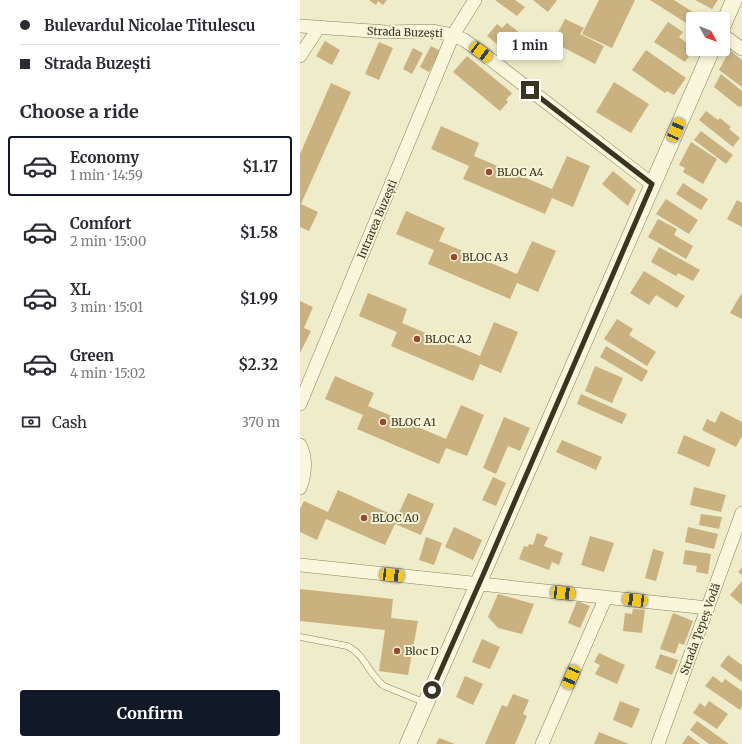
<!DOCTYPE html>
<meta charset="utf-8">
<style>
:root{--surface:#fff;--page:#f2f2f3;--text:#2b2b33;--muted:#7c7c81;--line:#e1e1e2;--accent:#111827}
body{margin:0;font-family:Merriweather,serif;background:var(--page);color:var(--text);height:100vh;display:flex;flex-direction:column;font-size:15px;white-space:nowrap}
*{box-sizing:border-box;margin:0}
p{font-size:13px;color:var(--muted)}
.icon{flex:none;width:22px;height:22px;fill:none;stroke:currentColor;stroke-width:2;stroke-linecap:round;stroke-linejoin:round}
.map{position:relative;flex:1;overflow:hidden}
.panel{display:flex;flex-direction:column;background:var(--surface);width:300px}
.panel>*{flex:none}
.guide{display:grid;align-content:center;height:88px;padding:0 20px;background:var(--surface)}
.needle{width:26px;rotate:131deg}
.fabs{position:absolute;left:386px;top:12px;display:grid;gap:8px}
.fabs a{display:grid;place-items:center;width:44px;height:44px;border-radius:4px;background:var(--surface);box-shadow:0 2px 6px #0003;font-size:20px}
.end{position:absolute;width:18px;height:18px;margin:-9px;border:5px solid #3b3421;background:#fff;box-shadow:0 0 0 2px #fff}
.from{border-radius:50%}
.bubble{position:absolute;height:28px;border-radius:4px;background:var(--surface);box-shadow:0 2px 6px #0003;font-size:13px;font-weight:700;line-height:28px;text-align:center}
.car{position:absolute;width:12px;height:24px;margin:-12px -6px;border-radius:5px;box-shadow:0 0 3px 1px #0007;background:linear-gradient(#f5c518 24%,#345 0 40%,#f5c518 0 76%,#345 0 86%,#f5c518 0)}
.guide b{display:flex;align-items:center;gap:14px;height:38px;font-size:15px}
.guide b+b{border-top:1px solid var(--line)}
.guide i{width:10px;height:10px;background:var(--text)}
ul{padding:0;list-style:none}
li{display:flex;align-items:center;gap:12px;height:60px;margin:0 8px 6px;padding:0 12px;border:2px solid transparent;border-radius:4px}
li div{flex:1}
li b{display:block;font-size:15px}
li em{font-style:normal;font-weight:700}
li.on{border-color:var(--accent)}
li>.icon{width:36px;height:36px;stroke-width:1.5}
h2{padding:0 20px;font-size:18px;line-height:48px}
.pay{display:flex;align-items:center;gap:10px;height:44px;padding:0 20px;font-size:15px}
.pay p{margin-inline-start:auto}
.action{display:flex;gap:8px;margin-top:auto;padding:8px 20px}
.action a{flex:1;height:46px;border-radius:4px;background:var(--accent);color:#fff;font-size:16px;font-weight:700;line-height:46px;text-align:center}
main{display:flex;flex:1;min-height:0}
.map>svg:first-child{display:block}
.building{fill:#cab180}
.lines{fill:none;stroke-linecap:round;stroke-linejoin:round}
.service-casing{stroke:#8a805e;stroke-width:7}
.minor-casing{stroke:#8a805e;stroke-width:14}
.tertiary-casing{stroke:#8a805e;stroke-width:17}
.service{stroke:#f8f7dc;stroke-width:6}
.minor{stroke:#f8f7dc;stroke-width:13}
.tertiary{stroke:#f8f7dc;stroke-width:16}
.route{stroke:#3b3421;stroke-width:5}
.poi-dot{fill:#97482f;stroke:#f5f4d8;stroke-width:1.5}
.labels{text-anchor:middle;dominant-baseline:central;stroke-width:4;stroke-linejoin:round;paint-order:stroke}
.street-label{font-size:11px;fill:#3b3421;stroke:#f5f4d8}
.poi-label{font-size:11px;fill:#3b3421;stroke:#f5f4d8;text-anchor:start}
</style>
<main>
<section class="panel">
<div class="guide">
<b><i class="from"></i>Bulevardul Nicolae Titulescu</b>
<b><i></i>Strada Buzești</b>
</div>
<h2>Choose a ride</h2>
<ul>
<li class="on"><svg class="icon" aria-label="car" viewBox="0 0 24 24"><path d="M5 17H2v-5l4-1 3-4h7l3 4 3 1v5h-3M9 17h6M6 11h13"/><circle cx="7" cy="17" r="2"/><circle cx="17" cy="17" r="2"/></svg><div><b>Economy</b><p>1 min · 14:59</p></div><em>$1.17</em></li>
<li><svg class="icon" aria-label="car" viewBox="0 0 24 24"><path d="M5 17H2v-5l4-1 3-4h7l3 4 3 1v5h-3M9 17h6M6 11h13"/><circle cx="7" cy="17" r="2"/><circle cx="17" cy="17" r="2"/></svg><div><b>Comfort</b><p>2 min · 15:00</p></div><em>$1.58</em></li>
<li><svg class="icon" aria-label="car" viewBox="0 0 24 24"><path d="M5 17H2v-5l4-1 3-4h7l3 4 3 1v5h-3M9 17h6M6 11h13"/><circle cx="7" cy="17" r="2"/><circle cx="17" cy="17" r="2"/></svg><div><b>XL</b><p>3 min · 15:01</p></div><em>$1.99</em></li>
<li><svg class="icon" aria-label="car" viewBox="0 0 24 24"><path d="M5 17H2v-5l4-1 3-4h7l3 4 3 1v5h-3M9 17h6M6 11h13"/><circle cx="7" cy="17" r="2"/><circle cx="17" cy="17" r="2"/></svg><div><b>Green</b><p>4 min · 15:02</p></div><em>$2.32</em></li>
</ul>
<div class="pay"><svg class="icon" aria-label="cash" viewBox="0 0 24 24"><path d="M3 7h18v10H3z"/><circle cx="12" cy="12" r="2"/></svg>Cash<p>370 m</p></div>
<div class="action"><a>Confirm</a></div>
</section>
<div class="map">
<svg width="442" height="744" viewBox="0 0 442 744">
<rect width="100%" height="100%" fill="#eeecc9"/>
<!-- building -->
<path class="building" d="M69 0H87L83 5 78 1 76 5Z
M195 0H215L225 7 217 16Z
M233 0H257L248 12Z
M299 0H335L312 48 282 34Z
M350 0H374L404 19H393V26H391Z
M395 0H418L412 9Z
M265 19 284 28 280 34 304 46 295 64 253 42Z
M368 22 383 32 379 37 394 49 385 62 354 42Z
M207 23 225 37 211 55 187 36 197 24 202 28Z
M25 41 40 50 32 65 16 56Z
M79 42 93 48 79 80 65 74Z
M131 46 140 51 129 72 120 67Z
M113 48 123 53 112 74 103 69Z
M346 50 386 78 374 95 367 91 365 93 332 70Z
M430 50 442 60V87L419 70Z
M167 56 212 93 206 100 208 102 200 111 153 72Z
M421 74 442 91V107L440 106 439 107 414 87Z
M314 82 349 104 331 133 296 112Z
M31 83 51 92 1 204 18 212 9 231 0 227V154Z
M406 111 418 120 420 118 431 127 429 129 440 138 433 147 399 120Z
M141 126 179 143 174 156 252 189 267 156 290 166 273 207 252 198 245 214 163 179 169 166 131 149Z
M401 131 433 155 426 164 394 140Z
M391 142 417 159 403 184 383 172 385 168 379 165Z
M313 171 336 190 328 206 302 184Z
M383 183 408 199 401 210 376 194Z
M366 199 398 220 389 234 356 214Z
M437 200 442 203V227L427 219Z
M106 211 145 228 139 241 217 274 232 241 256 251 238 292 217 283 210 299 128 264 134 250 96 234Z
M358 219 377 229 374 235 393 246 386 259 348 237Z
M359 247 400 270 393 281 378 273 376 276 351 262Z
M344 271 385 296 377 308 356 295 349 305 330 293Z
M68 293 107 309 102 323 180 356 194 322 218 332 201 373 180 364 173 381 91 346 97 332 59 316Z
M441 294 442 295V319L430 313Z
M0 301 13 307 4 328 11 331 0 353Z
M317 319 333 329 329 335 356 352 347 366 304 339Z
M306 346 348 371 342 382 300 357Z
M295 366 323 378 312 403 285 391Z
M35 376 74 393 68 406 146 439 161 405 184 415 167 456 146 448 139 464 57 429 63 415 25 399Z
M281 394 327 414 322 424 277 404Z
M421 411 442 422V436L436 447 402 430 407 419 415 423Z
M204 417 230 428 220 451 208 446 196 474 183 468Z
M384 435 416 449 409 467 377 453Z
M262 440 302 457 296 470 256 452Z
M193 477 206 483 196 506 182 500Z
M394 487 426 495 421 512 390 505Z
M38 490 97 517 108 493 134 504 121 535 95 524 85 545 26 519 17 540 0 532V509L4 501 28 512Z
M401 514 422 517 419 529 399 525Z
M154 527 182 540 173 560 145 547Z
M388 527 418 534 414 549 385 542Z
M237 533 248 537 244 546 263 553 259 565 252 562 249 570 219 559 224 546 228 547 229 544 233 545Z
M290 536 314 543 304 572 281 565Z
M126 537 142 543 134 565 119 560Z
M353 549 364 552 356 581 345 578Z
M385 550 411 554 408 574 396 572 397 566 383 564Z
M442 567V575L438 572Z
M442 581V605L430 595Z
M0 589 93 599 91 618 118 621 108 675 79 671 85 630 0 621Z
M198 594 234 604 222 634 198 628 188 617Z
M277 601 290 606 280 628 268 623Z
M333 609 345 610 342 633 323 631 325 613 332 614Z
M373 613 393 621 384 645 379 643 375 654 360 649Z
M182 639 200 647 190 669 172 662Z
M299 653 325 665 317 684 295 674 300 665 294 662Z
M360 654 378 660 372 675 355 668Z
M428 655 442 665V682L420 666Z
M165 676 183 684 173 705 156 697Z
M413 676 422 683 425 679 442 691V706L440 710 405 686Z
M213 694 229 700 223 714 227 716 215 744H185L202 705 207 707Z
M320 701 340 709 332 728 313 720Z
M409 701 428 714 417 729 393 713 400 703 405 707Z
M397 721 429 744H409L390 730Z
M299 732 329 744H294Z
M388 735 400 744H382Z
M139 738 155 744H136Z"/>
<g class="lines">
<!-- service casing -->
<g class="service-casing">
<path id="service" d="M0 637 47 646C65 654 69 675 84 686L126 703"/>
</g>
<!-- minor casing -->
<g class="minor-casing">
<path id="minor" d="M0 26 86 32 133 31 153 35 164 40 181 52 352 184
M423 35 442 49
M0 56 19 27
M0 404 153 35 175 0
M0 445C7 458 5 475 0 488
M0 565 408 608
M242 744 306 597
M358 744 442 513"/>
</g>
<!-- tertiary casing -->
<g class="tertiary-casing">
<path id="tertiary" d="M423 25 434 0
M108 744C211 513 309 280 412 49"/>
</g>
<!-- service -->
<use href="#service" class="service"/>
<!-- minor -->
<use href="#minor" class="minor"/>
<!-- tertiary -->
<use href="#tertiary" class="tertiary"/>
</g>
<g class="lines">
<!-- route -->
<path class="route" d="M132 690 183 575 352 184 230 90"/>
</g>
<!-- markers -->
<g class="poi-dot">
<circle cx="189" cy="172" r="4"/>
<circle cx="154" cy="257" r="4"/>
<circle cx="117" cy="339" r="4"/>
<circle cx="83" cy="422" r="4"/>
<circle cx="64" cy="518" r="4"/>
<circle cx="97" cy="651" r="4"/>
</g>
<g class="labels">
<!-- street labels -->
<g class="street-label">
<text transform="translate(105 32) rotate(2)">Strada Buzești</text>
<text transform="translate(77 219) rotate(-67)">Intrarea Buzești</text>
<text transform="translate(400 629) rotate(-70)">Strada Țepeș Vodă</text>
</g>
<!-- poi labels -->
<g class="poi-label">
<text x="197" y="172">BLOC A4</text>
<text x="162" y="257">BLOC A3</text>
<text x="125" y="339">BLOC A2</text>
<text x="91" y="422">BLOC A1</text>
<text x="72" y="518">BLOC A0</text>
<text x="105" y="651">Bloc D</text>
</g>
</g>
</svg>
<div class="fabs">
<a><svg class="needle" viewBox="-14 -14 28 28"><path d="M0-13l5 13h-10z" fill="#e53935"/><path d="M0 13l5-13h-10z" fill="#7c7c81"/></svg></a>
</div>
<i class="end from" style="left:132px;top:690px"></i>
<i class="end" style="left:230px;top:90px"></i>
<div class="bubble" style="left:197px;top:32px;width:66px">1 min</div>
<i class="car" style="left:181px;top:52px;rotate:127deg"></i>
<i class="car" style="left:376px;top:130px;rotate:24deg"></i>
<i class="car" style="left:92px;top:575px;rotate:96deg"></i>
<i class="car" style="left:263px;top:593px;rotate:96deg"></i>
<i class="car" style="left:335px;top:600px;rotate:277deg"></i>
<i class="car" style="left:271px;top:677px;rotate:203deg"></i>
</div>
</main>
